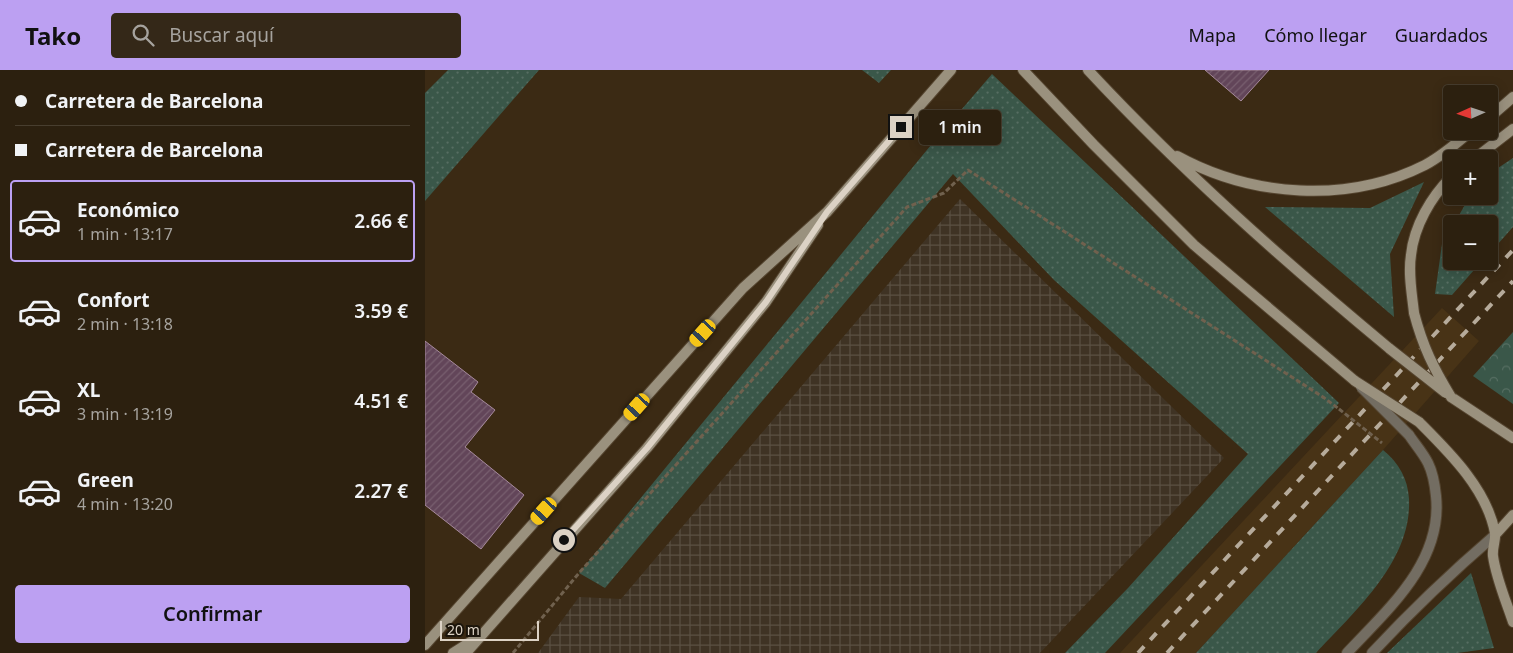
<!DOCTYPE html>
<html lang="es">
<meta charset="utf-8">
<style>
:root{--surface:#2c200f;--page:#342818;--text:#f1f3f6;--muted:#a6a39e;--line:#483e2f;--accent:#bca0f2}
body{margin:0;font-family:"Noto Sans",sans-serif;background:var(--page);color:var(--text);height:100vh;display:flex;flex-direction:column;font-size:19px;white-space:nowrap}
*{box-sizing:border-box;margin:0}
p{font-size:16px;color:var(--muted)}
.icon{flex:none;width:28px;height:28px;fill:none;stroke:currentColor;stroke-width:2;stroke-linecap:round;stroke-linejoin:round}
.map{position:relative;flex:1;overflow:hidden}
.sheet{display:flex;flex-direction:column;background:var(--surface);width:425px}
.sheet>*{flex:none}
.top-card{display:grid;align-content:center;height:110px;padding:0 15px;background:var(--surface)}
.needle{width:32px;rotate:267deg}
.tools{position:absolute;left:1018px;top:15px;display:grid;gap:10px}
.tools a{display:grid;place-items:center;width:55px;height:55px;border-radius:5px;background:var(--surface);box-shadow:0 2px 12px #0003,0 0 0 1px var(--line);font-size:25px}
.scale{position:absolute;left:15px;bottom:12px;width:99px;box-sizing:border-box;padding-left:5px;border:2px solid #dcd2c5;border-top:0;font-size:14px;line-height:18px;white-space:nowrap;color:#dcd2c5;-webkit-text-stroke:4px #1c150b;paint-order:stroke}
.end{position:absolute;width:22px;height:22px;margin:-11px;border:6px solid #dcd2c5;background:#111;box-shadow:0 0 0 2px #111}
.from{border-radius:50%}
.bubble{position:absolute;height:35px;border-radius:5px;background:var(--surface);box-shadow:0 2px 12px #0003,0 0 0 1px var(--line);font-size:16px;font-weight:600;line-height:35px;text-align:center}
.car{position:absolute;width:15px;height:30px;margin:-15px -8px;border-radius:6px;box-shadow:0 0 4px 1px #0007;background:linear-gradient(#f5c518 24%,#345 0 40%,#f5c518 0 76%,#345 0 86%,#f5c518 0)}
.top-card b{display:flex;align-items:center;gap:18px;height:48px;font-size:19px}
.top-card b+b{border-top:1px solid var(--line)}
.top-card i{width:12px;height:12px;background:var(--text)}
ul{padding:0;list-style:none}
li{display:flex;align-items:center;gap:15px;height:82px;margin:0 10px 8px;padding:0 5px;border:2px solid transparent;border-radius:5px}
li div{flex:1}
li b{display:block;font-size:19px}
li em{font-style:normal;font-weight:600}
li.on{border-color:var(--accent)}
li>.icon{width:45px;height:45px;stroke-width:1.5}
.action{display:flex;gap:10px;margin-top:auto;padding:10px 15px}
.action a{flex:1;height:58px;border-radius:5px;background:var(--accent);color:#111;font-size:20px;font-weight:600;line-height:58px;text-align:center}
header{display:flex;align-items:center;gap:30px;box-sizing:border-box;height:70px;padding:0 25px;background:var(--accent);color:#111}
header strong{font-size:24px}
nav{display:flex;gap:28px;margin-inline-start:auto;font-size:18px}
.search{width:350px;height:45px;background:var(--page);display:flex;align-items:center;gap:12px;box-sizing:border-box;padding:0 18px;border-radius:5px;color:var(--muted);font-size:19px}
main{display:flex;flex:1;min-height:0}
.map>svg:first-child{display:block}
.built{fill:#483316}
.industrial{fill:url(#industrial-grid)}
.grass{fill:url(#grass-dots)}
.forest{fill:url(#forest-crowns)}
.building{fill:url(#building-hatch);stroke:#a68a9c}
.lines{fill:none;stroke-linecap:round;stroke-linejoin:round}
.tertiary-casing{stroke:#554530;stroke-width:12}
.secondary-casing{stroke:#554530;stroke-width:12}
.path{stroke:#70614e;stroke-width:3;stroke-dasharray:5 2.5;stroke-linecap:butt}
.tertiary{stroke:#736d62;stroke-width:10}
.secondary{stroke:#9a917e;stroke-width:10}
.rail{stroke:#b6ab9b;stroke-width:4;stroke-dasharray:9 9;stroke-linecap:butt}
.tertiary-bridge-casing{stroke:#554530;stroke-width:12;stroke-linecap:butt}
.secondary-bridge-casing{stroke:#554530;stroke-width:12;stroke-linecap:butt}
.path-bridge{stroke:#70614e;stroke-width:3;stroke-dasharray:5 2.5;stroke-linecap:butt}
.tertiary-bridge{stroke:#736d62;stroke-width:10}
.secondary-bridge{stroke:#9a917e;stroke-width:10}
.route{stroke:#dcd2c5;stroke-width:6}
</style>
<header>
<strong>Tako</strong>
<div class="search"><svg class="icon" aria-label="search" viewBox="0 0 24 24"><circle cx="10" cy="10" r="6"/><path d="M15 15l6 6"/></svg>Buscar aquí</div>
<nav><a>Mapa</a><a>Cómo llegar</a><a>Guardados</a></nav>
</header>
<main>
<section class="sheet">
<div class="top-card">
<b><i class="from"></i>Carretera de Barcelona</b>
<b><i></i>Carretera de Barcelona</b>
</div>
<ul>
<li class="on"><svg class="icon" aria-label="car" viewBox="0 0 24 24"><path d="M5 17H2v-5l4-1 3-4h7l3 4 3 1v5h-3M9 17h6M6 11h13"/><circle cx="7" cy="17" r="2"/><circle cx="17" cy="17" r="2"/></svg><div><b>Económico</b><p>1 min · 13:17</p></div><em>2.66 €</em></li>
<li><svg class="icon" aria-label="car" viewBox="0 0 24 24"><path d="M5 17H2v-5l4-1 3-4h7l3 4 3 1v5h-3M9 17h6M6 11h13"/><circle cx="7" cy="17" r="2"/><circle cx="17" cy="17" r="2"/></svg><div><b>Confort</b><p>2 min · 13:18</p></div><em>3.59 €</em></li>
<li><svg class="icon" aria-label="car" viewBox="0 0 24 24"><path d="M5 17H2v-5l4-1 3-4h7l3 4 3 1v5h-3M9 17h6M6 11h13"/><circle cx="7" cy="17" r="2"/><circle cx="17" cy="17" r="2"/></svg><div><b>XL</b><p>3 min · 13:19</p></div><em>4.51 €</em></li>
<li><svg class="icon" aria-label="car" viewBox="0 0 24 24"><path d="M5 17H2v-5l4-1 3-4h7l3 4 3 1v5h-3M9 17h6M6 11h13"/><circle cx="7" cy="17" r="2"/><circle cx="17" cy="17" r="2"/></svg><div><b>Green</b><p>4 min · 13:20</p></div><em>2.27 €</em></li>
</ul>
<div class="action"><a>Confirmar</a></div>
</section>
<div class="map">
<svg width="1088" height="583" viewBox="0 0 1088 583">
<defs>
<pattern id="industrial-grid" width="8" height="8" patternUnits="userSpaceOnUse" patternTransform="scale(1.25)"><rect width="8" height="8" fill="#3f3324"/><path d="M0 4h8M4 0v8" fill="none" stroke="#5a5042"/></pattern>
<pattern id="grass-dots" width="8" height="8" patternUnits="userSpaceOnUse" patternTransform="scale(1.25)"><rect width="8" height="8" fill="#3a5749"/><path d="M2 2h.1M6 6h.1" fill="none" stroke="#566e62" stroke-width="1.8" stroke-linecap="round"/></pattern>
<pattern id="forest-crowns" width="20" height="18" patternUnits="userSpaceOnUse" patternTransform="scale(1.25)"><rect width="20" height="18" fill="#3a5749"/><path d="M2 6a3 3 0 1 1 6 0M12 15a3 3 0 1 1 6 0" fill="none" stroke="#566e62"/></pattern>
<pattern id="building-hatch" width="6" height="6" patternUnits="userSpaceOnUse" patternTransform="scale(1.25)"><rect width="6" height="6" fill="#624559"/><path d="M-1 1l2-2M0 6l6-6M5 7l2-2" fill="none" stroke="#785f6f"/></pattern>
</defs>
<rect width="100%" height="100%" fill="#3b2a14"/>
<!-- built -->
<path class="built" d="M1017 238 1054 271 958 380 771 583H695Z"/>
<!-- industrial -->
<path class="industrial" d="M535 129 799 388 615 583H113L154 527 196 529Z"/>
<!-- grass -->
<path class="grass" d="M23 0H114L0 131V23Z
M437 0H466L454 13Z
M567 4 914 333 680 583H640L703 518 823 384 629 210 528 104 180 518 154 503 506 75Z
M1088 88V157L1064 184V154H1029L1045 126H1064V104Z
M999 112 965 184 969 247 840 137 945 138Z
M1026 158V191H1057L1027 225 1010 224 1017 174Z
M958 380C974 393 983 409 984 429 987 491 930 541 891 583H771Z
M1046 503 1069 578 1032 583H962Z"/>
<!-- forest -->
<path class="forest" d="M1088 262V334L1048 306Z"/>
<!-- building -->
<path class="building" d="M780 0H844L816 31Z
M0 271 53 312 46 322 70 340 40 377 99 425 56 479 0 435Z"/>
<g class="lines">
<!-- tertiary casing -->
<g class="tertiary-casing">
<path id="tertiary" d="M922 583C963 539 1018 492 1011 426 1010 416 1008 403 1003 393 998 383 990 374 984 365
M947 583C986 541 1027 502 1070 465"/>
</g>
<!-- secondary casing -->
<g class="secondary-casing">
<path id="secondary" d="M598 0 669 75 769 175 930 311
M663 0C757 101 859 191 965 279
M1064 48 1088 27
M752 86C827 127 923 134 1000 95 1017 86 1032 73 1046 61
M1049 89 1088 59
M989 243C987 224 983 204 986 185 989 156 1006 127 1026 107
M1026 327 1088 368
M994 352C1024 382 1062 419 1070 463 1071 470 1067 478 1068 486 1071 508 1081 531 1088 552
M1070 465 1088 445
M0 575 318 218 402 142 526 0
M28 583 47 571
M41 583 222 378 341 232 393 155"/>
</g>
<!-- path -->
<path class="path" d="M88 583 154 503 482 137 519 123 543 100 898 327 914 339"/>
<!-- tertiary -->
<use href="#tertiary" class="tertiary"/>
<!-- secondary -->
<use href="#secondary" class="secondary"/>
<!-- rail -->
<path class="rail" d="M713 583 1088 180
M742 583 1088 211"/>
<!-- tertiary-bridge casing -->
<g class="tertiary-bridge-casing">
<path id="tertiary-bridge" d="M936 317 984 365"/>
</g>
<!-- secondary-bridge casing -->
<g class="secondary-bridge-casing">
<path id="secondary-bridge" d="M989 243C998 277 1008 297 1026 327
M965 279 1021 323
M930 311 994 352"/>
</g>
<!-- path-bridge -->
<path class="path-bridge" d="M914 339 957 373"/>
<!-- tertiary-bridge -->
<use href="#tertiary-bridge" class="tertiary-bridge"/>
<!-- secondary-bridge -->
<use href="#secondary-bridge" class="secondary-bridge"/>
</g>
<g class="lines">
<!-- route -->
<path class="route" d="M139 470 222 378 341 232 402 142 476 57"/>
</g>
</svg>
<div class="tools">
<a><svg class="needle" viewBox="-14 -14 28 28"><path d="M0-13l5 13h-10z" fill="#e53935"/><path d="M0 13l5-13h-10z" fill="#a6a39e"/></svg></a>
<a>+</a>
<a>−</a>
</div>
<div class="scale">20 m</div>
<i class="end from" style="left:139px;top:470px"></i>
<i class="end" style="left:476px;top:57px"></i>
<div class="bubble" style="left:494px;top:40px;width:82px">1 min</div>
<i class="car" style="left:278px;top:263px;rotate:222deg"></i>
<i class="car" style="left:212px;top:337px;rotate:222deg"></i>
<i class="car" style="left:119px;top:441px;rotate:222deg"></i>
</div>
</main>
